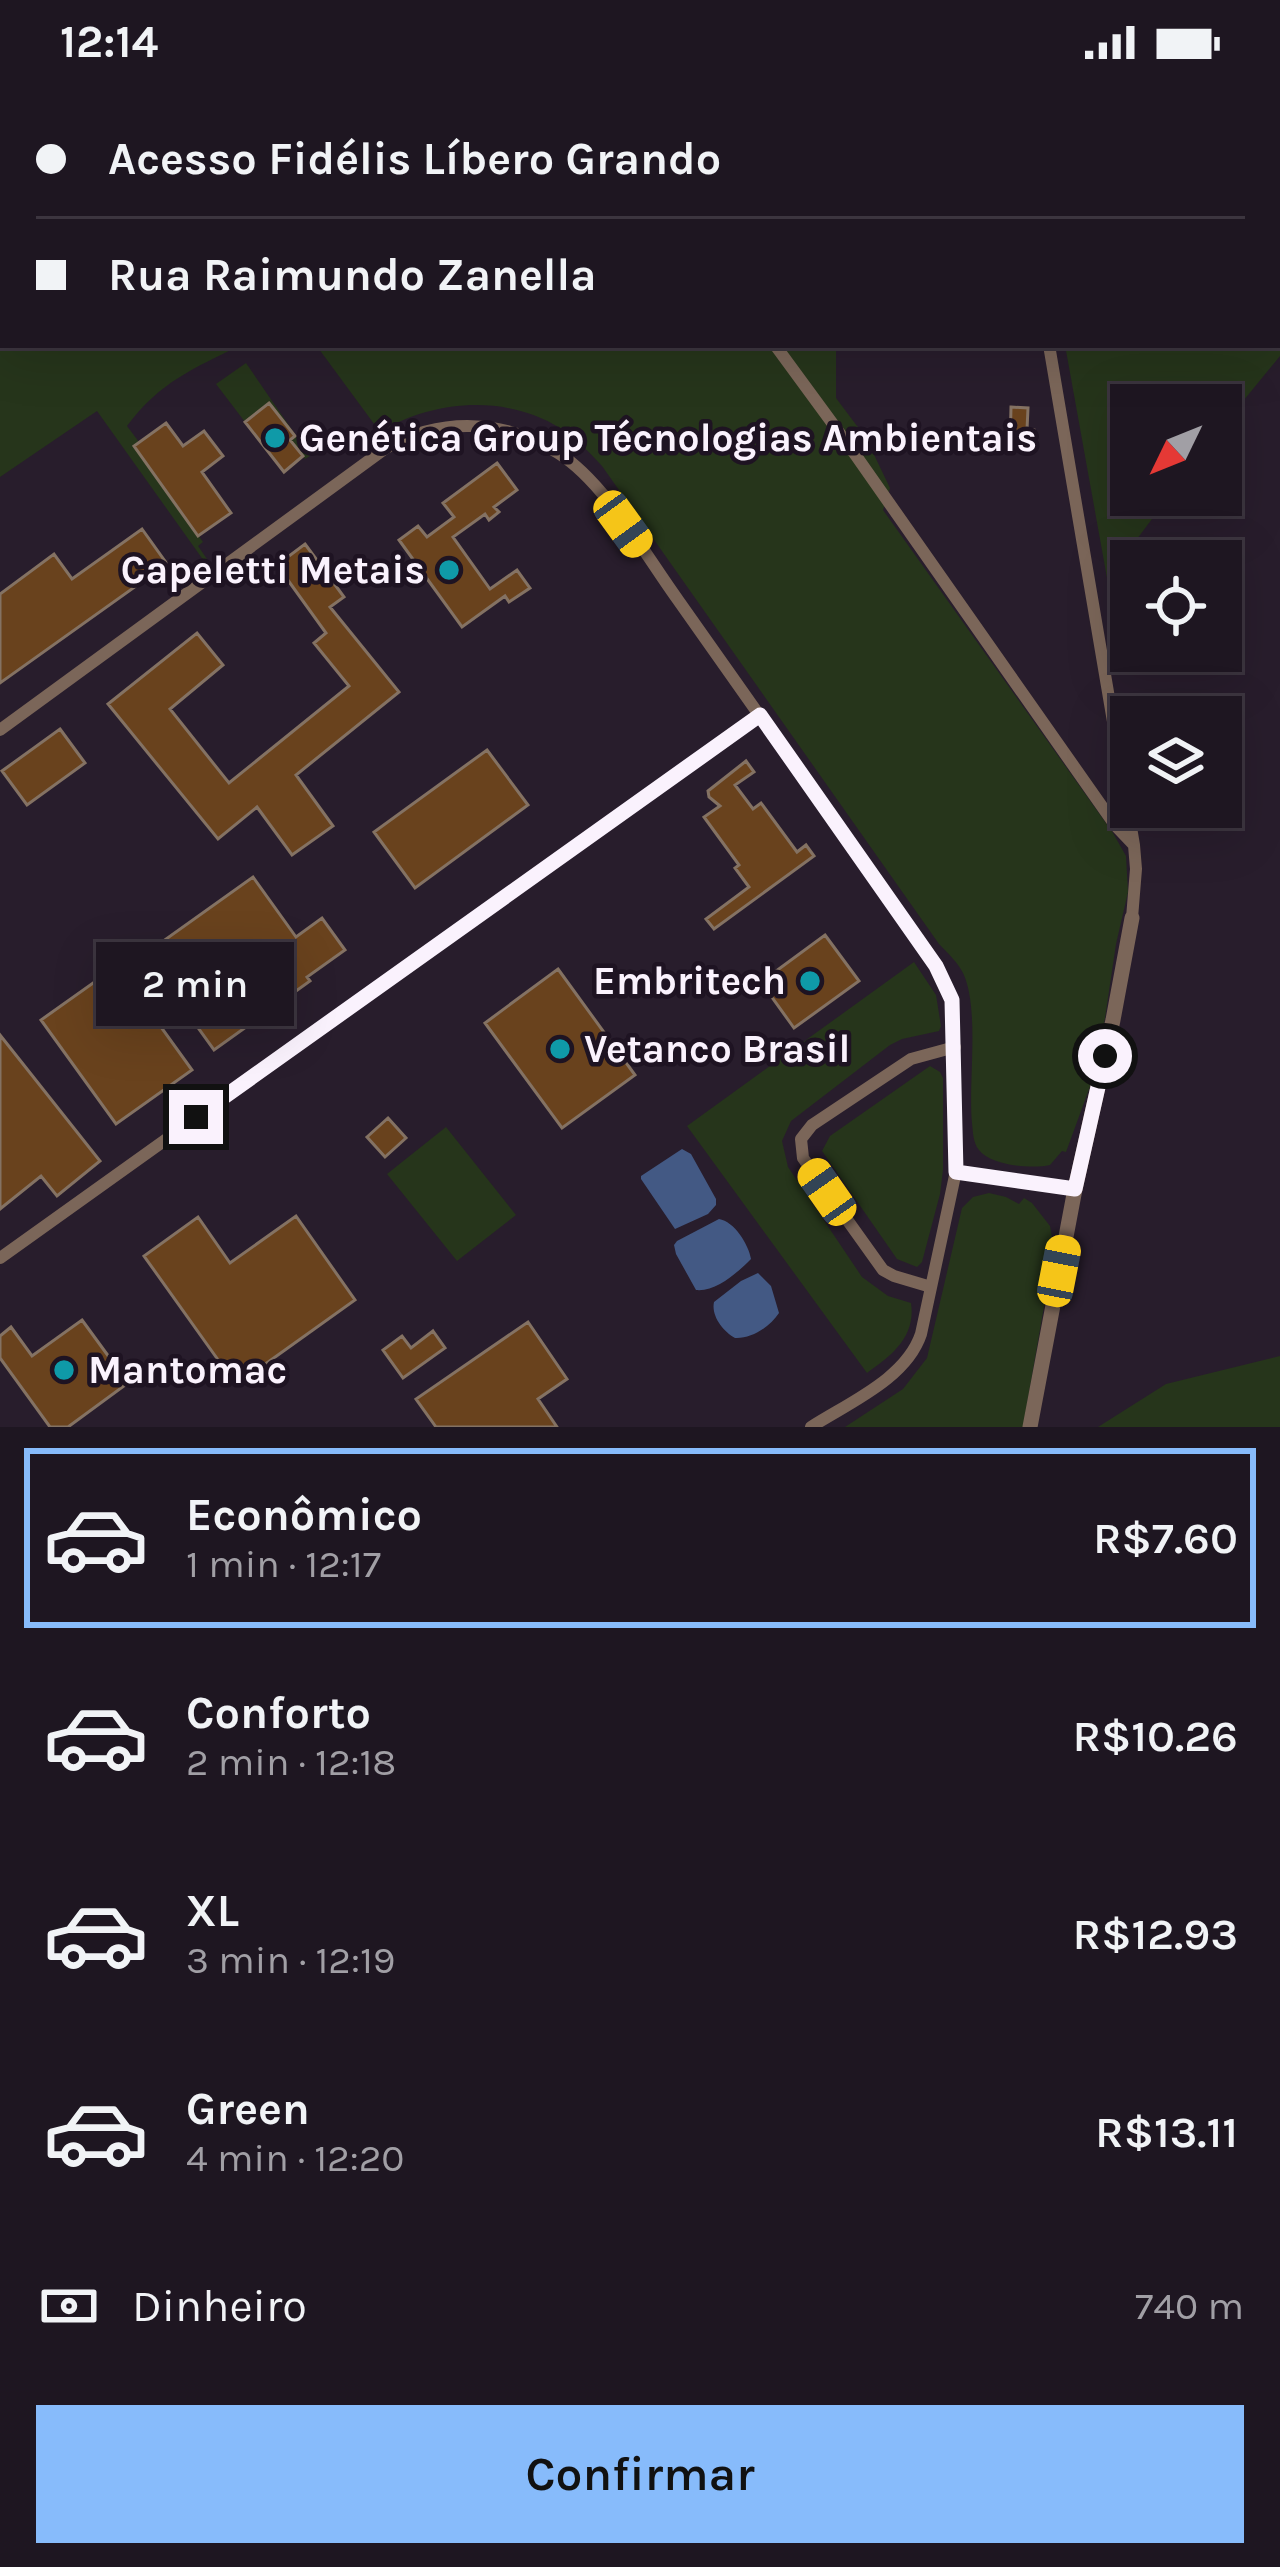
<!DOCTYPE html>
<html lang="pt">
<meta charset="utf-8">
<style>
:root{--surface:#1e1621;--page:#2b232e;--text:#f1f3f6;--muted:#a19fa5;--line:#3c353f;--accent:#87bbfb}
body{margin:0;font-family:Karla,sans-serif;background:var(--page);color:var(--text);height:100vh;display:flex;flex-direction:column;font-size:45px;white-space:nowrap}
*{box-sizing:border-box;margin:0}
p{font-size:39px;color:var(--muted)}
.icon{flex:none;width:66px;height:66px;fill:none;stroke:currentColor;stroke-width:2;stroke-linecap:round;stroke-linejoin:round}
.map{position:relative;height:1343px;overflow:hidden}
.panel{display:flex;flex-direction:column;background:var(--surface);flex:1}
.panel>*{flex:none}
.hud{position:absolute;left:0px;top:0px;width:1281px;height:264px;box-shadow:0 12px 48px #0002,0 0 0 3px var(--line);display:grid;align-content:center;height:264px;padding:0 36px;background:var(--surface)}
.needle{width:78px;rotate:227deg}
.buttons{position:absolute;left:1110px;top:300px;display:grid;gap:24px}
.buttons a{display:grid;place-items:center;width:132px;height:132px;border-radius:0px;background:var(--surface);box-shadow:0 12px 48px #0002,0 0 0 3px var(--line);font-size:60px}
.end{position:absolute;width:54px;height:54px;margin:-27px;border:15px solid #faf2fd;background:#111;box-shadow:0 0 0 6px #111}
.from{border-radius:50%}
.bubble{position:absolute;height:84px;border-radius:0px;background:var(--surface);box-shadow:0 12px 48px #0002,0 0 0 3px var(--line);font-size:39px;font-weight:600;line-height:84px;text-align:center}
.car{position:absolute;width:36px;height:72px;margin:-36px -18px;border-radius:15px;box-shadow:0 0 9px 3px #0007;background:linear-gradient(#f5c518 24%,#345 0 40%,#f5c518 0 76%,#345 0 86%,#f5c518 0)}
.hud b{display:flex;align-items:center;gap:42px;height:114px;font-size:45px}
.hud b+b{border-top:3px solid var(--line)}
.hud i{width:30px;height:30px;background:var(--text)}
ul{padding:21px 0 0;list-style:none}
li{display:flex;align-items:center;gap:36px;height:180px;margin:0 24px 18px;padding:0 12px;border:6px solid transparent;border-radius:0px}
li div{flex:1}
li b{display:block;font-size:45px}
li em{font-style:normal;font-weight:600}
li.selected{border-color:var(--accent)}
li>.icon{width:108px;height:108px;stroke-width:1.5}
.pay{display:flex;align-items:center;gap:30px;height:132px;padding:0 36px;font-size:45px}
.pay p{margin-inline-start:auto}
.primary-button{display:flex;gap:24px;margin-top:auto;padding:24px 36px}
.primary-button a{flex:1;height:138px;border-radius:0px;background:var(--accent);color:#111;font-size:48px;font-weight:600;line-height:138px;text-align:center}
.status{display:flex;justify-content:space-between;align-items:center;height:84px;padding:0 60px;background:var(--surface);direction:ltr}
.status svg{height:33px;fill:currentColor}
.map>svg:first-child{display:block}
.green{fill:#26351b}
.water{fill:#435984}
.building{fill:#69421d;stroke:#847263;stroke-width:3}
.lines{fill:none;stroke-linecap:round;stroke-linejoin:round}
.minor{stroke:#7b6659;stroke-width:12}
.tertiary{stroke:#7b6659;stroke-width:15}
.route{stroke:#faf2fd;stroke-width:15}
.culture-dot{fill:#0f9aa8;stroke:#1e1322;stroke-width:4.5}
.labels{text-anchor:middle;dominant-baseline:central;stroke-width:9;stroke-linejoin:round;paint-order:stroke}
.poi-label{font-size:39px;font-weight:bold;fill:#faf2fd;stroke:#1e1322;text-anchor:start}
</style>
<div class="status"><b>12:14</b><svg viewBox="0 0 49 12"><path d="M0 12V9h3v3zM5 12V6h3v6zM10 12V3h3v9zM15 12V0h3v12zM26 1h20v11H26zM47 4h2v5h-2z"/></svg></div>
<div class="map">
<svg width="1280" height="1343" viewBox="0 0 1280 1343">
<rect width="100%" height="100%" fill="#281d2c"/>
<!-- green -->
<path class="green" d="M0 0H596L598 3H3V261H241C193 285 161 297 127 342L139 358 135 362 203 458 198 462 207 475 204 477 97 327 0 393Z
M1013 0H1280V272L1221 344V321H1131V411H1170L1125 471 1109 505 1065 261H1278V3H1014Z
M316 261H836V314L866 354 890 404 883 426 1113 749 1126 772 1128 808 1116 860 1105 934 1092 997 1066 1068 1062 1067 1050 1081C1033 1085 991 1082 979 1066 973 1059 973 1048 972 1039 968 998 980 925 963 889 958 879 948 869 939 860L602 382C589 368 576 354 560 344 505 310 433 316 380 348Z
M246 279 310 372 305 375 290 356 245 338 216 300Z
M914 878 936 911 941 942 939 947 902 955 890 961 791 1037 782 1057 788 1083 862 1193 888 1212 911 1219C916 1253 892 1271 867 1289L687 1042Z
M930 982 940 988 943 994V1086L940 1110 922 1178 917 1183 897 1175 822 1067 830 1052Z
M446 1043 516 1131 457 1177 387 1090Z
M989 1109 1006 1113 1019 1120 1024 1114 1032 1119 1050 1142 1054 1165 1023 1343H845L903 1305 927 1274 962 1124 973 1113Z
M1280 1272V1343H1098L1166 1300Z"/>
<!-- water -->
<path class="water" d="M682 1065 691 1070 716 1115V1121L708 1130 675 1145 641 1095V1092Z
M719 1135C734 1137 749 1161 751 1175 737 1189 716 1208 696 1206L676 1170 674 1161 677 1157Z
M758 1189 771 1202 779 1229C770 1243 751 1255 735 1254 723 1247 711 1232 714 1218L741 1197Z"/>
<!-- building -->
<path class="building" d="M269 319 295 352 290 356 303 372 284 388 245 338Z
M1011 323 1028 324 1027 346H1034L1036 364 1010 366Z
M166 339 183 362 204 347 223 372 202 388 231 429 198 452 134 362Z
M497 379 517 406 494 423 499 428 489 436 485 430 453 453 490 505 517 486 530 504 509 518 505 512 462 543 399 456 418 442 427 453 454 433 443 419Z
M142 445 167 480 0 599V510L54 470 72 495Z
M305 460 344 513 330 523 399 608 296 691 333 742 292 771 257 723 218 755 108 620 197 549 223 581 170 625 229 699 349 602 314 559 326 549 277 481Z
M60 645 85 679 27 721 2 687Z
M487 666 528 721 415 804 374 748Z
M746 677 754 688 735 701 753 725 761 719 797 768 806 761 814 772 714 845 706 835 749 803 735 784 739 781 704 733 720 722 709 713 708 707Z
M253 793 296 853 322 834 345 866 307 893 310 897 214 966 145 870Z
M825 851 859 897 794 944 761 898Z
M117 882 192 986 116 1040 41 936Z
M558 885 635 991 562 1044 485 939Z
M0 951 100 1077 57 1112 41 1092 0 1125Z
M388 1034 406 1054 385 1073 367 1053Z
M296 1132 355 1216 236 1301 144 1172 198 1133 230 1179Z
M82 1236 128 1299 68 1343H50L0 1274V1252L11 1243 32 1272Z
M528 1238 567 1295 538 1315 557 1343H436L416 1315Z
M433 1247 445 1264 403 1294 383 1266 402 1252 411 1264Z"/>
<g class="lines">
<!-- minor -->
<path class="minor" d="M592 0 594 3
M997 0 998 3
M775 261 852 366 1115 741 1134 761
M1049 261 1134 761 1136 785 1132 834
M0 646 386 364C441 333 504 335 558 369 604 397 646 472 678 516 765 638 850 760 936 882L952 916 956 1087 921 1250C906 1295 848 1319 811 1343
M956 1087 1075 1105
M0 1174 760 631
M931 1203 894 1192 883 1186 803 1074 801 1055 812 1041 911 975 955 963"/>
<!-- tertiary -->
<path class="tertiary" d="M1030 1343 1075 1105 1113 936 1132 834"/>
</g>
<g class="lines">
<!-- route -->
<path class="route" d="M196 1033 760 631 936 882 952 916 956 1088 1075 1105 1105 972"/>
</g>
<!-- markers -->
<g class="culture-dot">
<circle cx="275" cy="354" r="12"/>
<circle cx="449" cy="486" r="12"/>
<circle cx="810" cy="897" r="12"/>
<circle cx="560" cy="965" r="12"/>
<circle cx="64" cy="1286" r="12"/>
</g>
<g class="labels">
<!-- poi labels -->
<g class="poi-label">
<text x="299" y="354">Genética Group Técnologias Ambientais</text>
<text x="425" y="486" text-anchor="end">Capeletti Metais</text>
<text x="786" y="897" text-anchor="end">Embritech</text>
<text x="584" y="965">Vetanco Brasil</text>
<text x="88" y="1286">Mantomac</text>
</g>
</g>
</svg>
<div class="buttons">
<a><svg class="needle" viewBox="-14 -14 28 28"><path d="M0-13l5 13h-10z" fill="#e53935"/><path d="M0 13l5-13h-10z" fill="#a19fa5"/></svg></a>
<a><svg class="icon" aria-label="locate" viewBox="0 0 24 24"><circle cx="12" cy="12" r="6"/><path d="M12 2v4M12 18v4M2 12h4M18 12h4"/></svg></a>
<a><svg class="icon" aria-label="layers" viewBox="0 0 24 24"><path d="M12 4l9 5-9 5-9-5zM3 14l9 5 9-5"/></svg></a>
</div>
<i class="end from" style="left:1105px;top:972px"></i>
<i class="end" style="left:196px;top:1033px"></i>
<div class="bubble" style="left:96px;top:858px;width:198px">2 min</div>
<i class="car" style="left:623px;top:440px;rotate:144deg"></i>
<i class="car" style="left:827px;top:1108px;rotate:325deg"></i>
<i class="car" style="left:1059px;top:1187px;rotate:11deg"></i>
<div class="hud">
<b><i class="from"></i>Acesso Fidélis Líbero Grando</b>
<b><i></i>Rua Raimundo Zanella</b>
</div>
</div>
<section class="panel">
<ul>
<li class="selected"><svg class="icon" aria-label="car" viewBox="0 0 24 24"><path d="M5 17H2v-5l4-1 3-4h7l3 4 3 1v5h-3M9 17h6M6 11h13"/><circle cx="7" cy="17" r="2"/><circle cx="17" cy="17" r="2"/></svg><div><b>Econômico</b><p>1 min · 12:17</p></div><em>R$7.60</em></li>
<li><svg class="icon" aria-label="car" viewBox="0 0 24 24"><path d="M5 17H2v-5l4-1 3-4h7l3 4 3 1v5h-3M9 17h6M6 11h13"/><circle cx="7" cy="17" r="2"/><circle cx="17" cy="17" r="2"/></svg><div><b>Conforto</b><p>2 min · 12:18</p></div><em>R$10.26</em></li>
<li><svg class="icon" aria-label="car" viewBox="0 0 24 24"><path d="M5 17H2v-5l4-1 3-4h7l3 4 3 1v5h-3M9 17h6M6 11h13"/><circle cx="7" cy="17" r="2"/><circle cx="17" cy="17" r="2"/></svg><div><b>XL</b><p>3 min · 12:19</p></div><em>R$12.93</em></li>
<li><svg class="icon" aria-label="car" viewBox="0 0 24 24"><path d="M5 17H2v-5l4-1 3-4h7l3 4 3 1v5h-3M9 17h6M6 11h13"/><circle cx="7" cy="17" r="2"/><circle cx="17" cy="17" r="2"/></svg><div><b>Green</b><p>4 min · 12:20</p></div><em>R$13.11</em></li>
</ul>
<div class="pay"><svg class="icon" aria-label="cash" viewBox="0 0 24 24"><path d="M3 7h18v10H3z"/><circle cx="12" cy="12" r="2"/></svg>Dinheiro<p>740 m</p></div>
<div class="primary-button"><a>Confirmar</a></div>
</section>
